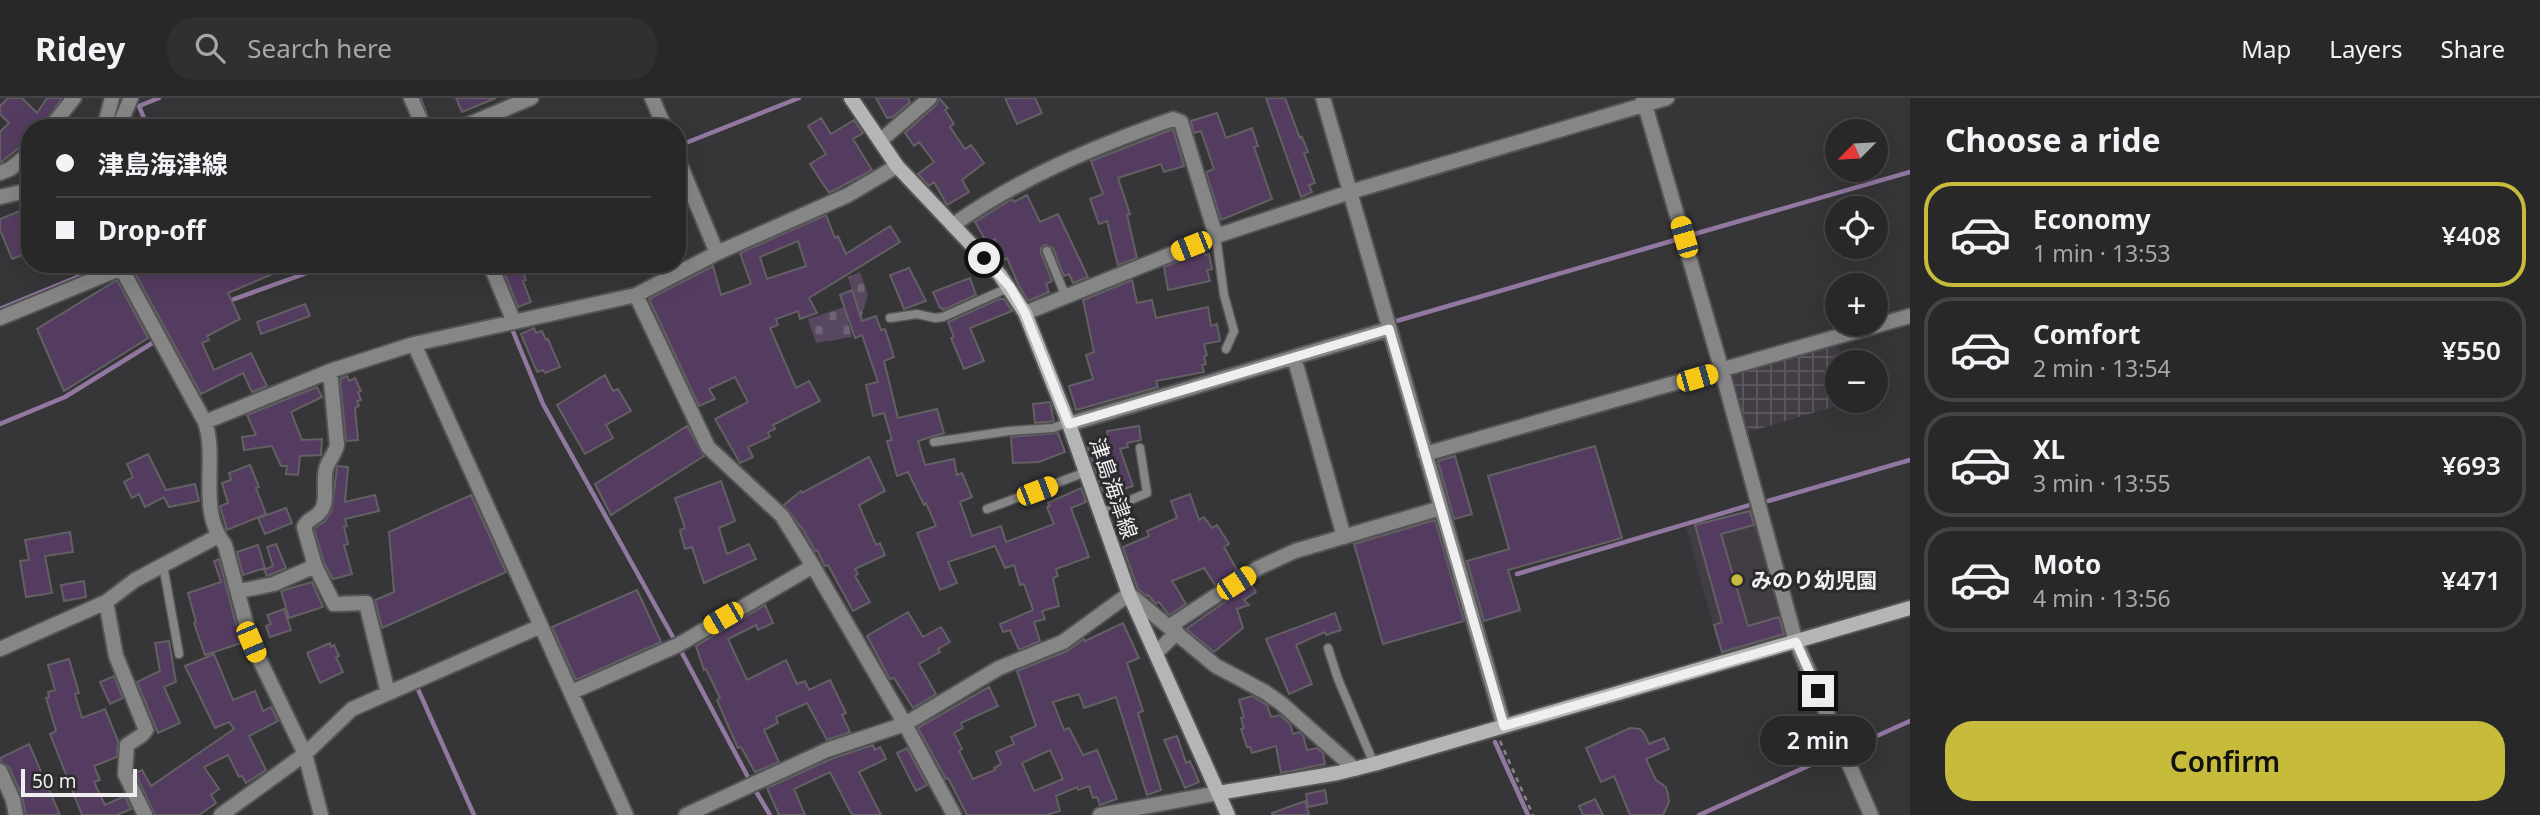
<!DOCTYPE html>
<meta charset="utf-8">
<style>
:root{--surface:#282829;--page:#303031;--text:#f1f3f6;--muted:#a5a6a8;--line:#444446;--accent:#c7bb3c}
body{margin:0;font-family:"Noto Sans","Noto Sans JP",sans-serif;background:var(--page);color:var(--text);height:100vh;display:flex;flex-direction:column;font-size:26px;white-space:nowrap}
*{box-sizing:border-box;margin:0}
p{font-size:23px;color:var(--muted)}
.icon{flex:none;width:38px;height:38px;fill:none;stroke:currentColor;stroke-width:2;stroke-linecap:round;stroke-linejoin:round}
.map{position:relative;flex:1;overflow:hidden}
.panel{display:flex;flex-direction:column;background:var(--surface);width:630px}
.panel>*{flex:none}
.banner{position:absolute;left:21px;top:21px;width:665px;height:154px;border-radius:28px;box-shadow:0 7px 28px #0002,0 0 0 2px var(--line);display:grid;align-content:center;height:154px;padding:0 35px;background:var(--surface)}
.needle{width:46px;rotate:246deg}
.fabs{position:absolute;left:1825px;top:21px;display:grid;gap:14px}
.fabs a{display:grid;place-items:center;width:63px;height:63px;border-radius:50%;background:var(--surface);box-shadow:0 7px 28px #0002,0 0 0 2px var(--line);font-size:35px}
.scale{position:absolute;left:21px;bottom:18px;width:116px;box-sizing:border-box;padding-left:7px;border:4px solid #f0eff0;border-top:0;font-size:19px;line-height:24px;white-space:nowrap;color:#f0eff0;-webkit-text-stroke:5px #2c2b2d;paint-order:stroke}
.end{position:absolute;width:32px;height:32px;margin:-16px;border:9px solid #f0eff0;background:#111;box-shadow:0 0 0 4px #111}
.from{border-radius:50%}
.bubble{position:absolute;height:49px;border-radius:24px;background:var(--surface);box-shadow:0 7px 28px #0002,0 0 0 2px var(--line);font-size:23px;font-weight:600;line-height:49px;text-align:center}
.car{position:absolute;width:21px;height:42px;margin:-21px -10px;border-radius:9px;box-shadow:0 0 5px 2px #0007;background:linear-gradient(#f5c518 24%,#345 0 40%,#f5c518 0 76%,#345 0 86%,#f5c518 0)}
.banner b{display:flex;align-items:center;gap:24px;height:66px;font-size:26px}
.banner b+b{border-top:2px solid var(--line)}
.banner i{width:18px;height:18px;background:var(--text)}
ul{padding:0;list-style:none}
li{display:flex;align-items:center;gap:21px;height:105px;margin:0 14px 10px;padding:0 21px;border:4px solid var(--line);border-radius:28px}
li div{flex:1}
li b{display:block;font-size:26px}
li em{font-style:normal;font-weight:600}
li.selected{border-color:var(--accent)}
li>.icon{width:63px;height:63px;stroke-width:1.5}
h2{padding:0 35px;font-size:32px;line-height:84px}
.action{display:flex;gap:14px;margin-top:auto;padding:14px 35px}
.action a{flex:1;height:80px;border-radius:28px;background:var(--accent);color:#111;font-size:28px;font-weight:600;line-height:80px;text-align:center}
header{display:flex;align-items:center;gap:42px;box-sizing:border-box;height:98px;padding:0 35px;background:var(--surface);border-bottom:2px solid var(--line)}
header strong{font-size:33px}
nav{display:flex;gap:38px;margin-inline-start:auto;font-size:24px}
.search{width:490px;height:63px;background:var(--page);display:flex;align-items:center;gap:18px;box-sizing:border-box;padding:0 24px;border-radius:28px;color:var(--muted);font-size:26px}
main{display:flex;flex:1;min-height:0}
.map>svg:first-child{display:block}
.built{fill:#423d45}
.industrial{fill:url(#industrial-grid)}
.cemetery{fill:url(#cemetery-stones)}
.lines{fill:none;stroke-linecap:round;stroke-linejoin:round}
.stream{stroke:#9278a0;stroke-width:4.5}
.building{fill:#543c60;stroke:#626062;stroke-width:2;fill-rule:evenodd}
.lane-casing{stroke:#545355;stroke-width:11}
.street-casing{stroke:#545355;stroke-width:18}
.secondary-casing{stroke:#545355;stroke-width:18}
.path{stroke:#868587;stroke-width:2.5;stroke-dasharray:5 5;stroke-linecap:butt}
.lane{stroke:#878687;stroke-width:8}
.street{stroke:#878687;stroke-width:14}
.secondary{stroke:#b5b4b6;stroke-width:14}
.route{stroke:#f0eff0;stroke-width:9}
.poi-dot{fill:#c7bb3c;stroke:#2c2b2d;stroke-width:2.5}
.labels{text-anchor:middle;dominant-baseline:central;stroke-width:6;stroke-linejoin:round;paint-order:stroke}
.street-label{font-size:21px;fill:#f0eff0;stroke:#2c2b2d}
.poi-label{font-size:21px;font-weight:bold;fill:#f0eff0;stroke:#2c2b2d;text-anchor:start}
</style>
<header>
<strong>Ridey</strong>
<div class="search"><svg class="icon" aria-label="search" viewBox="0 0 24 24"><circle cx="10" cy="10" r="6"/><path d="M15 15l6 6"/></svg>Search here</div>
<nav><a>Map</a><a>Layers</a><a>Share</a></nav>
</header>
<main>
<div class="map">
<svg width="1910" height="717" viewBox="0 0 1910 717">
<defs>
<pattern id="industrial-grid" width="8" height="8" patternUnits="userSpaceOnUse" patternTransform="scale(1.75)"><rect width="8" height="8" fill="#423d45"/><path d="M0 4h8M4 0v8" fill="none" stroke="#5e5960"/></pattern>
<pattern id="cemetery-stones" width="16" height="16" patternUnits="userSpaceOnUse" patternTransform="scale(1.75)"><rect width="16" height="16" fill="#57485f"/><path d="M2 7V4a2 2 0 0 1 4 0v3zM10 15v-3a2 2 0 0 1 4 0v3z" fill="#6f6376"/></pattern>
</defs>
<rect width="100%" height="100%" fill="#363537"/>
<!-- built -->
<path class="built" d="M1754 409 1789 536 1721 556 1686 429Z"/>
<!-- industrial -->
<path class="industrial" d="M1837 243 1843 264H1838V303H1853L1748 334 1731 277 1734 273Z"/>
<!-- cemetery -->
<path class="cemetery" d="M860 174 868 197 861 220 848 225 852 239 816 245 808 221 856 205 848 179Z"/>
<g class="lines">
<!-- stream -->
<path class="stream" d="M419 0 425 15
M148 30 139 8 159 0
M678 48 799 0
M1691 137 1910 74
M226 204 332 166
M0 211 109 166
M1393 224 1675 142
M512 231 543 306 674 541
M0 326 65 299 154 244
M1768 403 1910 362
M1517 476 1750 407
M681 553 749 681
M417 589 474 717
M1495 644 1528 717
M1850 650 1910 623
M754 690 770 717
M1699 717 1835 656"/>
</g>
<!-- building -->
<path class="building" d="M8 0H22L37 15 47 0H62L41 30H30V41L0 65V34L9 25 0 16V8Z
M456 0H496L462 14Z
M876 0H908L910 4 893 19 887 20Z
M939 0 948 10 945 12 954 26 950 29 965 51 971 47 984 65 962 82 969 94 947 107 934 84 929 88 918 76 934 64 919 44 914 48 905 35 936 7Z
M1005 0H1035L1042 15 1017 26Z
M1266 0H1285L1300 40 1302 39 1308 54 1304 55 1315 85 1309 87 1312 94 1301 99Z
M1217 15 1226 40 1252 30 1258 48 1254 49 1272 101 1221 122 1206 74 1214 71 1201 33 1194 35 1191 23Z
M821 20 831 36 854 22 863 35 853 41 872 72 829 95 810 66 826 56 808 28Z
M1173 31 1184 68 1164 74 1161 66 1118 80 1130 116 1127 117 1137 160 1118 167 1107 123 1099 126 1090 101 1103 96 1091 63Z
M1027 97 1040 124 1058 116 1088 179 1073 185 1069 176 1064 178 1053 150 1045 147 1041 150V155L1052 183 1046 186 1049 194 1028 203 1018 186 1007 160 1004 162 995 141 987 145 975 124 1012 101 1014 104Z
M30 109V154L12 161 0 132V121Z
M826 117 835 140 838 138 846 156 890 128 900 144 809 200 817 215 800 221 798 213 776 221 778 227 770 230 796 290 809 283 820 303 773 327 775 331 768 334 770 339 748 349 753 359 740 365 715 321 748 304 735 279 709 291 715 301 699 308 649 201 713 168 721 197 751 186 740 155ZM798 143 806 168 767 181 760 159Z
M1204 153 1205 157 1209 156 1212 171 1207 172 1210 183 1168 192 1164 169Z
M153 166H296L228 195 240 221 207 238 209 242 202 245 214 272 251 255 267 288 252 294 243 275 201 296 135 175Z
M501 166H520L526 182 523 183 531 204 518 209Z
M909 170 926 203 904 211 890 177Z
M970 180 976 197 943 212 942 210H940L933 194Z
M117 182 148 240 64 293 37 231Z
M1132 182 1137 205 1152 202 1156 220 1208 209 1211 228 1217 226 1220 243 1204 246 1207 257 1204 258 1206 266 1202 267 1204 274 1156 283 1158 289 1076 312 1069 288 1093 281 1086 257 1094 254 1083 202Z
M852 192 862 223 876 218 881 232 885 231 894 259 884 263 898 320 937 311 944 335 918 343 925 367 954 361 957 377 962 375 972 399 960 404 972 438 1001 428 1006 444 1054 426 1047 409 1050 408 1048 405 1081 390 1086 404 1071 410 1089 459 1056 471 1058 478 1053 480 1059 508 1042 513 1045 521 1034 524 1040 543 1019 552 1010 532 1003 534 1000 526 1033 512 1024 486 1020 487 1014 467 1005 470 995 448 948 464 957 485 940 492 917 435 936 428 926 405 924 407 908 374 897 378 887 343 892 342 884 315 873 318 866 287 878 284 862 237 855 240 840 197Z
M999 201H1004L1012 213 970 230 984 263 964 271 951 240 954 239 948 224Z
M305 206 310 218 261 236 257 224Z
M534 230 536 235 542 233 546 242 548 241 560 269 545 275 543 272 537 274 521 236Z
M605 277 613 293 618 291 631 313 606 327 613 340 585 356 557 307Z
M347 278 349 283 355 280 361 293 358 294 361 302 357 303 359 308 355 310 358 342 346 343 340 281Z
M317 289 322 299 291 314 302 342 322 341 321 357 300 358 298 377 286 376 287 368H281L272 348 244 352 242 339 256 337 247 317Z
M1050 304 1054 323 1035 325 1033 306Z
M687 328 704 358 611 417 595 386Z
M1139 328 1141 342 1127 345 1128 349 1120 351 1133 388 1104 397 1087 347 1108 340 1107 333Z
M1058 335 1065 354 1039 364 1013 365 1011 339Z
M1595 348 1622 440 1508 472 1520 512 1484 523 1467 463 1509 451 1488 378Z
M148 356 166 392 195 386 199 403 169 409 164 399 145 409 139 396 132 400 124 384 133 379 127 366Z
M1455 358 1472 416 1454 421 1438 363Z
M869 359 885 393 859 407 876 447 880 445 885 457 855 471 858 476 855 478 870 504 853 513 828 467 825 468 817 452 815 453 804 433 784 407 801 393 802 395Z
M250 367 259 389 256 390 266 416 227 432 220 408 228 405 222 385 231 382 229 375Z
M337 368 348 369 345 404 375 397 379 413 345 421 347 428 344 429 348 446 344 447 352 476 333 481 324 465 314 431 325 423 332 412Z
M721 383 735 423 719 430 727 456 749 446 756 461 704 485 692 449 685 451 681 437 680 432 685 430 675 400Z
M1190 396 1199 422 1204 419 1212 430 1217 427 1229 446 1224 449 1237 472 1215 487 1204 470 1172 483 1186 506 1169 517 1159 504 1156 506 1148 497 1146 498 1138 491 1123 449 1149 438 1147 433 1177 420 1171 403Z
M471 397 506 474 382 530 375 502 394 494 389 434Z
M286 410 292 425 265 436 258 420Z
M1750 413 1754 427 1721 436 1748 528 1779 519 1784 536 1722 554 1714 527 1722 524 1695 427Z
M1435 422 1464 523 1383 546 1354 446Z
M70 434 73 454 45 458 52 495 26 499 20 463 29 462 25 442Z
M276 446 286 470 267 478 264 472 273 468 267 449Z
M258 447 265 470 243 477 237 454Z
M219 461 241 545 205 557 194 525 196 524 188 495 221 484 214 463Z
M84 483 86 499 64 503 61 487Z
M312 484 323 509 289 520 281 493Z
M1251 486 1256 494 1244 502 1249 507 1237 511 1243 530 1214 554 1186 531Z
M637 492 661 544 576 582 552 529Z
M765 507 773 525 758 532 756 527 728 541 747 582 786 562 797 586 805 583 809 592 830 582 846 615 842 617 850 634 827 642 807 605 776 619 778 625 764 632 779 664 755 674 741 649 738 650 729 630 717 602 720 600 706 571 704 572 696 548Z
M284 511 291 532 270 539 266 528 271 526 267 517Z
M908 514 923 539 941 529 950 544 938 551 940 554 919 566 936 596 913 610 894 580 890 581 867 538Z
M1335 515 1341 532 1326 537 1325 534 1296 547 1312 586 1289 596 1266 541Z
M1123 525 1139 560 1127 565 1143 613 1138 615 1161 692 1147 697 1116 599 1084 610 1079 596 1053 604 1064 632 1069 630 1083 657 1097 652 1117 701 1100 707 1097 699 1093 700 1089 688 1078 692 1077 689 1056 698 1060 713 1046 717H967L948 680 946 681 918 630 989 589 998 608 961 625 963 630 954 635 962 651 959 653 973 681 995 672 994 670 1001 666 996 654 1014 646 1011 639 1036 628 1017 573 1067 553 1084 541 1085 543ZM1050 652 1063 681 1034 693 1022 665Z
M169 543 176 584 164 589 180 625 158 635 137 584 160 573 155 545Z
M330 545 331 549 334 547 339 558 336 559 343 574 320 585 307 555Z
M214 556 233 602 255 593 263 613 271 609 278 623 249 638 266 672 246 685 242 678 239 679 228 657 204 669 219 691 211 697 216 705 199 717H155L135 675 142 672 151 688 234 631 229 624 215 630 185 568Z
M69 561 79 595 75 596 82 620 105 611 118 643 117 659 94 668 100 682 94 684 105 707 125 698 131 711 117 717H82L50 636 56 633 46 600 49 599 48 594 55 592 48 567Z
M114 578 123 600 110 606 100 584Z
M1252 598 1267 607 1271 619 1280 617 1290 626 1293 636 1299 634 1303 637 1307 652 1317 650 1323 655 1325 666 1281 675 1276 648 1252 655 1250 649H1247L1241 631 1244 630 1241 620 1244 619 1239 602Z
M1630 630 1640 631 1644 635 1649 646 1664 640 1669 651 1646 661 1656 682 1666 689 1668 697 1669 704 1663 717H1630L1614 678 1601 684 1586 650Z
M1177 638 1186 665 1190 663 1199 684 1185 690 1164 642Z
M29 646 60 717H26L22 698 9 669 1 664 0 660Z
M873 647 875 652 880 649 886 661 859 674 881 717H852L830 674 794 691 805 717H779L767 690 831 661Z
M907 650 927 687 916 693 897 655Z
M1325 692 1327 705 1308 709 1306 696Z
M1595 701 1603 717H1583L1579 708Z
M1305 703 1309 717H1272V715Z"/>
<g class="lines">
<!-- lane casing -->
<g class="lane-casing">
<path id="lane" d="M1216 138 1224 197 1234 233 1226 251
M1047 153 1066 199
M890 220 917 216 935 220 943 219 1010 189
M934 344 1009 333 1053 330 1069 324
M987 411 1086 374
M1100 415 1147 395 1140 350
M163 467 179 556
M1328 550 1338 581 1374 666"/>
</g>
<!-- street casing -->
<g class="street-casing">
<path id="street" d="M411 0 424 30
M652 0 665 30
M1323 0 1504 628
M1643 0 1722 273 1796 544 1871 717
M50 30 74 0
M104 30 112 0
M118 30 131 0
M460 30 531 0
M880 43 930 0
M677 59 717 155
M0 75 10 71 30 55
M0 99 30 92
M953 127C1019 80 1096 48 1173 21L1181 24 1216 138
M119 166 205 324C218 362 197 413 225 447L251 544 305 656 321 717
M490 166 514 224
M636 197 708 349 782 418 813 468 905 626 954 717
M1025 215 1216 138 1350 94 1667 0
M0 220 129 167
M414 246 626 717
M1294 259 1344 439
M330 273 337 347C335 356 330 360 327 368 321 381 330 403 320 414 315 421 308 420 304 429L315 468 334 506 366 505 388 595
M205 324 330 273 414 246 636 197 717 155 848 97 897 68
M1069 326 1389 231
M1425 356 1910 218
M239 493 274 486 315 468
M106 504 116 558 146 632 142 637 127 647 125 676 145 717
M1170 528 1258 470 1295 453 1441 410
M0 551 106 504 135 482 218 438
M1156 555 1177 534
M572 594 678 547 813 468
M0 673 13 702 16 717
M221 717 305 656 352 611 541 528
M686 717 827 652 905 626 999 570 1063 544 1129 496 1216 568 1265 594 1282 606 1355 671
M1100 717 1218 695"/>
</g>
<!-- secondary casing -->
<g class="secondary-casing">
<path id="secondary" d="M851 0 897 68 1000 177 1025 215 1069 326 1129 496 1228 717
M1218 695 1338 675 1374 666 1910 510"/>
</g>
<!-- path -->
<path class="path" d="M1500 643 1533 717"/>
<!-- lane -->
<use href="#lane" class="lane"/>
<!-- street -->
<use href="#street" class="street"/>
<!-- secondary -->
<use href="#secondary" class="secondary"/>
</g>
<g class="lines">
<!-- route -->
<path class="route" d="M984 160 1010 189 1025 215 1069 326 1389 231 1504 628 1796 544 1818 593"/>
</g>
<!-- markers -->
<circle class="poi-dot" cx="1737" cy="482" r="7"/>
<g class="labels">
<!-- street labels -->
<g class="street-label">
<text transform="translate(1114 390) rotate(71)">津島海津線</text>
</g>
<!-- poi labels -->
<g class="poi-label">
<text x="1751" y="482">みのり幼児園</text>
</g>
</g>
</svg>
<div class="fabs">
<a><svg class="needle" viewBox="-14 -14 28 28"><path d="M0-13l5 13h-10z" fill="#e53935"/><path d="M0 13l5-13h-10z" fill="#a5a6a8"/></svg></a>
<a><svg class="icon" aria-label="locate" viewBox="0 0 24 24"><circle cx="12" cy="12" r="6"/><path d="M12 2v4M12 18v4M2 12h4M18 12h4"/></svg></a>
<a>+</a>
<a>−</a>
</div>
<div class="scale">50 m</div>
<i class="end from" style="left:984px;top:160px"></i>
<i class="end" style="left:1818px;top:593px"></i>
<div class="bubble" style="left:1760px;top:618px;width:116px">2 min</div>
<i class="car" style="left:1684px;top:139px;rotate:344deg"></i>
<i class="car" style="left:1191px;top:148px;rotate:248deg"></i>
<i class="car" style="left:1697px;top:280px;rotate:74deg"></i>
<i class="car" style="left:1037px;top:393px;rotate:69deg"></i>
<i class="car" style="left:1236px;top:485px;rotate:57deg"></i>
<i class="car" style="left:723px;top:520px;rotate:240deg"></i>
<i class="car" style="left:251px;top:544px;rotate:157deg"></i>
<div class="banner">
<b><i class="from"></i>津島海津線</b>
<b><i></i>Drop-off</b>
</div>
</div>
<section class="panel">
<h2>Choose a ride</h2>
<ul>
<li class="selected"><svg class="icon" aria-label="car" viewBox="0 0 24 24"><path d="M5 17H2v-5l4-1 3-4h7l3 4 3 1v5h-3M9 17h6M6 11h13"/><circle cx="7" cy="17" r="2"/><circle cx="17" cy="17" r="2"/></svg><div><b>Economy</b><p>1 min · 13:53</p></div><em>¥408</em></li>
<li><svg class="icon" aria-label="car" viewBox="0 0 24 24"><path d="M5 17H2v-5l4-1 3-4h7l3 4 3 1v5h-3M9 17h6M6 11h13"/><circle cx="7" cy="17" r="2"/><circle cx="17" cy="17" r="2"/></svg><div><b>Comfort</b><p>2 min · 13:54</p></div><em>¥550</em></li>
<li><svg class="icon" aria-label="car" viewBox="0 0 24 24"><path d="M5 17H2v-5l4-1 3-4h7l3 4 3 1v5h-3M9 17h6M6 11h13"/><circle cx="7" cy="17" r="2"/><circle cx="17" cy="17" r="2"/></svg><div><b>XL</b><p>3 min · 13:55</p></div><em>¥693</em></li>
<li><svg class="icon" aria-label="car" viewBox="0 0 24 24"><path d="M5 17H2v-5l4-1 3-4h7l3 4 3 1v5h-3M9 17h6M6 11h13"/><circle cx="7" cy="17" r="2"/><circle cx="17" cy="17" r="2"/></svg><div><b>Moto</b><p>4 min · 13:56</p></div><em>¥471</em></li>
</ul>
<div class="action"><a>Confirm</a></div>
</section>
</main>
